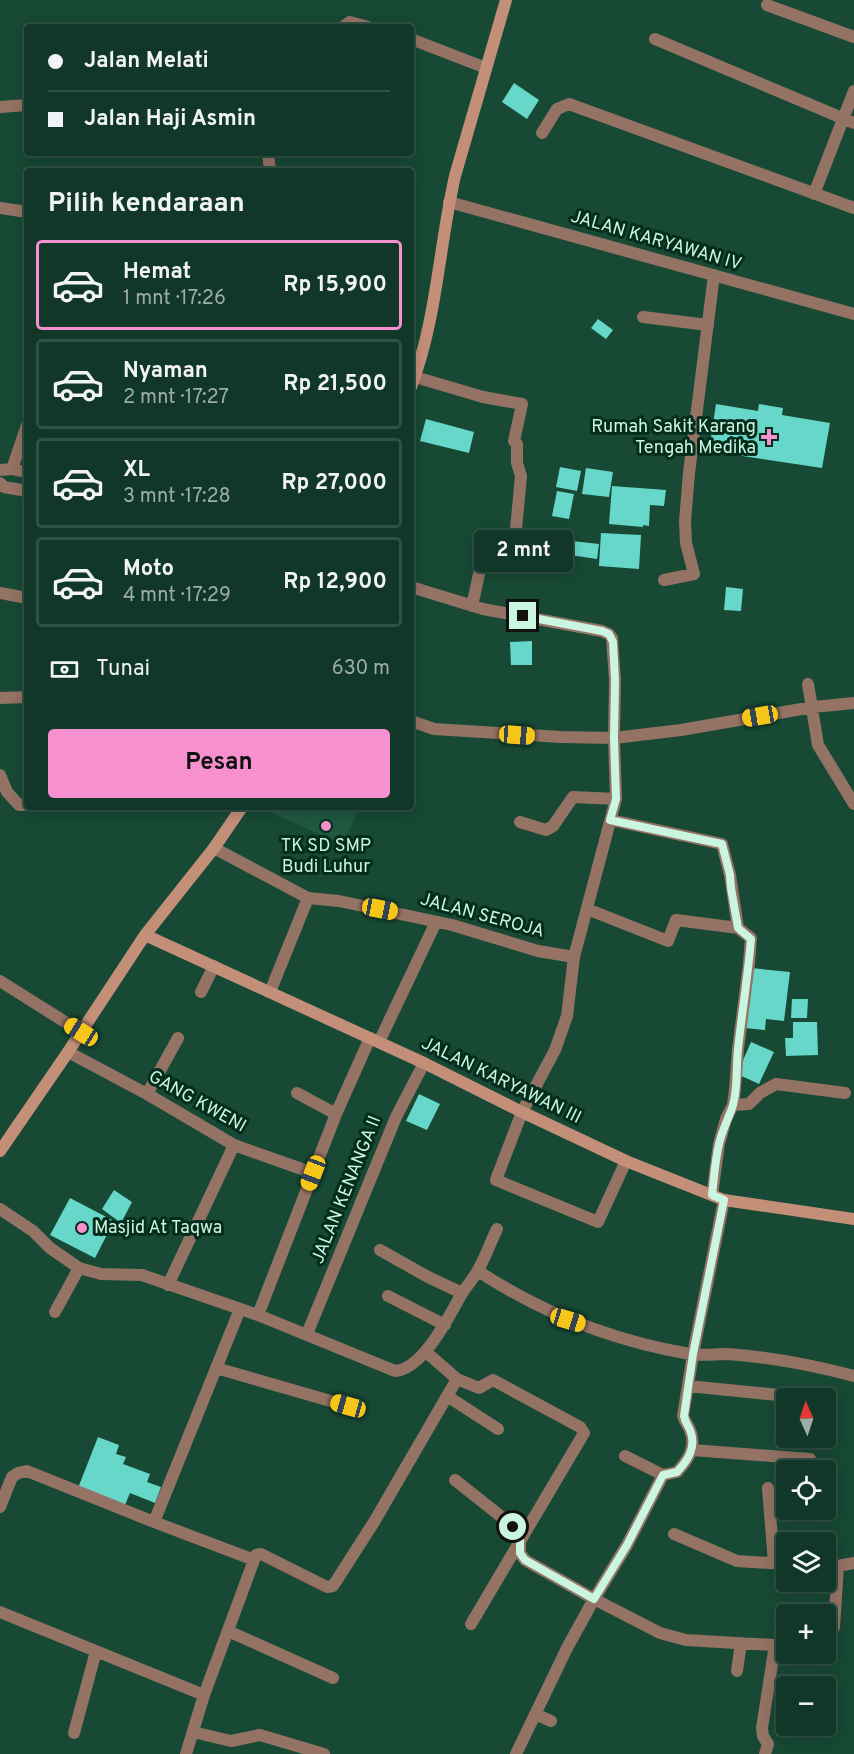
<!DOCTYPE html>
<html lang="id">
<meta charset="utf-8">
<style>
:root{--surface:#113728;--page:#1e4234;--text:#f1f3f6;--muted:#9caca8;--line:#305145;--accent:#f790ce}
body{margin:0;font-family:Overpass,sans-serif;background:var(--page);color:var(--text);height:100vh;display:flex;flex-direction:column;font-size:22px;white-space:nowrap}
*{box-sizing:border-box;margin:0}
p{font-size:20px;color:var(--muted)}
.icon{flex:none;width:33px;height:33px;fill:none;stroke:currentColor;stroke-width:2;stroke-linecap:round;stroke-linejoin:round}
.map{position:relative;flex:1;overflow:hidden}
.drawer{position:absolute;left:24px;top:168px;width:390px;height:642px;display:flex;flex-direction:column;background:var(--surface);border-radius:6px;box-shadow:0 3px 15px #0003,0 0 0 2px var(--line)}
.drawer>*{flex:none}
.guide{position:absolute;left:24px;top:24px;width:390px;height:132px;border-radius:6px;box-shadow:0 3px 15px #0003,0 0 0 2px var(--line);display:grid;align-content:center;height:132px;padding:0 24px;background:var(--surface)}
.needle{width:39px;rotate:357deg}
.fabs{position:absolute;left:776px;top:1388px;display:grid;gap:12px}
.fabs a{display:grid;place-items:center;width:60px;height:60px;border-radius:6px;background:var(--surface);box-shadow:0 3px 15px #0003,0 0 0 2px var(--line);font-size:30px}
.end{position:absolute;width:27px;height:27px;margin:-14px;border:8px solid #caf5e0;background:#111;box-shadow:0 0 0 3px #111}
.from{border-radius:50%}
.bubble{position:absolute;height:42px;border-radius:6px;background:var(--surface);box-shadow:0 3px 15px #0003,0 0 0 2px var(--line);font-size:20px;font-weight:700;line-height:42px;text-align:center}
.car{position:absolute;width:18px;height:36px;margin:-18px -9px;border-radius:8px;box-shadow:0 0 4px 2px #0007;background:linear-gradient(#f5c518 24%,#345 0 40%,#f5c518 0 76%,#345 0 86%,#f5c518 0)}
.guide b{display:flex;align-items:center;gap:21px;height:57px;font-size:22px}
.guide b+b{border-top:2px solid var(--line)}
.guide i{width:15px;height:15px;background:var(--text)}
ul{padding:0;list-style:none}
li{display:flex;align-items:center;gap:18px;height:90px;margin:0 12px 9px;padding:0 12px;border:3px solid var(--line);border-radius:6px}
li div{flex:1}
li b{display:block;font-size:22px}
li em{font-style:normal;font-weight:700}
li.on{border-color:var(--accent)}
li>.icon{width:54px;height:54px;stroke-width:1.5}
h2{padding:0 24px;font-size:27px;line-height:72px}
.pay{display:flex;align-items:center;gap:15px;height:66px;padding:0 24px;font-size:22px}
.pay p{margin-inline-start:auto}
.cta{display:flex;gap:12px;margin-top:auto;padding:12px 24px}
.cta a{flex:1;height:69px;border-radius:6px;background:var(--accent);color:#111;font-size:24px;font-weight:700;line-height:69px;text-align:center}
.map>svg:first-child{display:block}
.built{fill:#205842}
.building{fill:#66d7c8}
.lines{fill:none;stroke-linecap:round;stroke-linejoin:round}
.street{stroke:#947365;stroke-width:12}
.secondary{stroke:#c48f79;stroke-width:12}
.route{stroke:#caf5e0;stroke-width:8}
.poi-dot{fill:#f790ce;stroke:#042d1e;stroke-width:2}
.labels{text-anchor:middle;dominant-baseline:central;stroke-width:6;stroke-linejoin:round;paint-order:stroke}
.street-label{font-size:18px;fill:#caf5e0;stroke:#042d1e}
.poi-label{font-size:18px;fill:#caf5e0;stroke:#042d1e;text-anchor:end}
</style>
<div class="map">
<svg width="854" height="1754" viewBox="0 0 854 1754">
<rect width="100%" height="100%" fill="#174935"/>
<!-- built -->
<path class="built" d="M259 807H360L343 845Z"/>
<!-- building -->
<path class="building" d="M514 83 539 100 527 119 502 102Z
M598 319 613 330 606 339 591 328Z
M716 404 758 411 759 404 783 408 782 415 830 423 822 468 709 451Z
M426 419 474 432 469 453 420 441Z
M560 467 581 471 577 491 556 487Z
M586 468 613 472 609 497 582 494Z
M612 486 666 490 664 506 650 505 649 526 643 525V527L609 524Z
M557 491 574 494 569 519 552 516Z
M601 533 641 535 639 569 599 566Z
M572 541 599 544 597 559 570 555Z
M726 587 743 589 741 611 724 610Z
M532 641V665H511L510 642Z
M751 968 790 972 784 1021 766 1019 765 1030 745 1028Z
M792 999H808L807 1018H791Z
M793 1022H817L818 1055 786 1056 785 1038H793Z
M751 1042 774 1052 759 1084 737 1074Z
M419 1094 440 1104 427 1130 406 1121Z
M114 1190 132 1202 121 1223 102 1209Z
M70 1198 114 1221 95 1258 50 1235Z
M98 1437 119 1445 116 1454 126 1457 123 1464 150 1474 147 1482 161 1487 155 1503 130 1493 125 1505 78 1488Z"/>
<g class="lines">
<!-- street -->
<path class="street" d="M767 5 854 37
M343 27 350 22 368 27
M411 39 486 68
M655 39 854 123
M0 107 27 105
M542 133 557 109 569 104 854 208
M268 153 270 171
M814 194 854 91
M449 202 854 314
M0 208 27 212
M643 317 708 325
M415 377 483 397 522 404 514 441 517 444V463L521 476 514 550 485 547 472 606
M12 469 27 425
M0 470 12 469 27 472
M0 483 4 487 27 491
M514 550 564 559
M664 580 694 574 686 543 685 521 689 473 714 275
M411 587 483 609 602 631 609 634 612 638 615 680 614 738 616 799 574 957 567 1016 555 1050 522 1112 496 1180 598 1222 626 1161
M0 593 27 598
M808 684 818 745 854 804
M0 698 27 697
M411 721 434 729 561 737 614 738 681 730 813 707 854 703
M0 775 7 792 19 805H27
M611 820 722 844 730 875 738 928 751 938 749 963 738 1049 735 1089 733 1105 726 1119 719 1144 712 1195
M520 822 546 830 553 826 573 797 616 799
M214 848 308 898 339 901 452 925 538 951 574 957
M587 909 668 941 676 920 738 928
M0 981 81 1032
M201 992 214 966
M270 992 308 898
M379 1042 436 922
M68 1052 147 1094 234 1145 313 1173
M297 1093 336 1114
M147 1094 178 1038
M733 1105 749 1104 760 1093 776 1084 845 1093
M0 1209 33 1231 50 1248 79 1268 101 1274 142 1275 258 1315 395 1371C423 1369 448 1318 461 1295 466 1287 472 1280 477 1272 485 1259 490 1243 497 1229
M380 1250 428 1277 462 1293
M478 1271C542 1313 614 1341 690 1354 702 1356 715 1354 727 1354 770 1357 812 1365 854 1376
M168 1285 234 1145
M388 1296 445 1325
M55 1312 79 1268
M258 1315 336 1114 370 1038
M307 1334 396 1117 424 1063
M426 1352 457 1379 479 1388 493 1380 580 1427 584 1433 471 1624
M216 1368 348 1406
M688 1386 788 1396
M447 1396 498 1429
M692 1450 810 1459
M625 1456 663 1475
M455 1480 513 1526 520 1539V1553L525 1560 594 1599 660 1633 686 1640 736 1643 775 1645 786 1642
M768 1488 774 1563
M0 1507 12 1477 18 1473 27 1471 154 1522 254 1560 204 1695
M154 1522 240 1309
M674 1534 737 1561 786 1564
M254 1560 256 1555 261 1554 327 1587 333 1586 374 1522 457 1379
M825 1566H838L854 1563
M0 1612 204 1695 186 1754
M228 1631 333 1678
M825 1633 831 1632 834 1627 838 1566
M737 1671 741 1643
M535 1714 551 1721
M193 1732 231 1741 260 1735 324 1754
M74 1733 96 1651
M516 1754 567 1648 594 1599 627 1545 663 1475 677 1472C688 1460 697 1447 690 1430 688 1425 685 1422 683 1416L693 1354 724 1200
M765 1754 768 1744 763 1736 762 1728 775 1645"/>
<!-- secondary -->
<path class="secondary" d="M411 387C437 319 439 246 455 176L506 0
M145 935 424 1063 522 1112 626 1161 724 1200 854 1219
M0 1151 68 1052 145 935 214 848 242 807"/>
</g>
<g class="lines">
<!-- route -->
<path class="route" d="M513 1527 520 1539V1553L525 1560 594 1599 627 1545 663 1475 677 1472C688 1460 697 1447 690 1430 688 1425 685 1422 684 1416L693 1354 724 1200 712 1195C714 1178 715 1161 719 1144 722 1130 729 1118 733 1105 738 1087 736 1067 738 1049 742 1012 748 976 751 939L738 928 731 888 730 875 722 844 610 820 616 799 614 738 615 680 613 642 609 634 602 631 523 616"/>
</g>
<!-- markers -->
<g class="poi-dot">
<path d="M766 428h6v6h6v6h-6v6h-6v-6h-6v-6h6z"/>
<circle cx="326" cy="826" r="6"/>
<circle cx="82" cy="1228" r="6"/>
</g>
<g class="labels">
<!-- street labels -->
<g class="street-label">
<text transform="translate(656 241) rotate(16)">JALAN KARYAWAN IV</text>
<text transform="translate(482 916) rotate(15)">JALAN SEROJA</text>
<text transform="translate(501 1081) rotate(26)">JALAN KARYAWAN III</text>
<text transform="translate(197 1102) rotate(29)">GANG KWENI</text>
<text transform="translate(347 1190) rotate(-68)">JALAN KENANGA II</text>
</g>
<!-- poi labels -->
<g class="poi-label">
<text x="756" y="427">Rumah Sakit Karang<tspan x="756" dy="21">Tengah Medika</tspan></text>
<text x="326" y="846" text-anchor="middle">TK SD SMP<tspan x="326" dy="21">Budi Luhur</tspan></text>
<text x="94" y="1228" text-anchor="start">Masjid At Taqwa</text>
</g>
</g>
</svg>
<div class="fabs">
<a><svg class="needle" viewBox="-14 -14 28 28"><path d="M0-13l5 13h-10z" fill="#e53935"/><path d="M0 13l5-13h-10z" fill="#9caca8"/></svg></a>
<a><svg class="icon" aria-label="locate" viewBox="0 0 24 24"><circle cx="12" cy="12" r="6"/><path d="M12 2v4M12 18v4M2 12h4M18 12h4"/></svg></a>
<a><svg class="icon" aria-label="layers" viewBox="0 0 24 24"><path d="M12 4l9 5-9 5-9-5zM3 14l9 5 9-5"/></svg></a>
<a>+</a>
<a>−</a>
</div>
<i class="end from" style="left:513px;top:1527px"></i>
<i class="end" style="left:523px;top:616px"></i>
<div class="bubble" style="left:474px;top:530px;width:99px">2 mnt</div>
<i class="car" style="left:760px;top:716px;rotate:260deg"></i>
<i class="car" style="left:517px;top:735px;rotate:94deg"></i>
<i class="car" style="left:380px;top:909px;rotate:101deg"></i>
<i class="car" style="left:81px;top:1032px;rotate:302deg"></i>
<i class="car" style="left:313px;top:1173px;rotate:201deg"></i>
<i class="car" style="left:568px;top:1320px;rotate:107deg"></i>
<i class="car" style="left:348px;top:1406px;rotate:286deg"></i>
<div class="guide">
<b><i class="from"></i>Jalan Melati</b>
<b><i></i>Jalan Haji Asmin</b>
</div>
<section class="drawer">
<h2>Pilih kendaraan</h2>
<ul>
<li class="on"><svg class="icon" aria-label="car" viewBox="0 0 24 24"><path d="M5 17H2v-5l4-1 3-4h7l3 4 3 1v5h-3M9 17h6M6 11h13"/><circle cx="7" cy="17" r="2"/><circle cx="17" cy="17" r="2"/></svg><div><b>Hemat</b><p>1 mnt · 17:26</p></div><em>Rp 15,900</em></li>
<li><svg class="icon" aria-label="car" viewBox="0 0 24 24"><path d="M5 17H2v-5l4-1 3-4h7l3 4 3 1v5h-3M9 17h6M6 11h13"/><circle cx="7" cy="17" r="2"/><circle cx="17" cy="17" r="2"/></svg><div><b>Nyaman</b><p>2 mnt · 17:27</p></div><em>Rp 21,500</em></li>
<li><svg class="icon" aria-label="car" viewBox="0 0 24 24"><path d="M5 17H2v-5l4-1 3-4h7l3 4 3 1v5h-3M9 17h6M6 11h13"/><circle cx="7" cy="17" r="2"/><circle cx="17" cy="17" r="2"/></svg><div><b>XL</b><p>3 mnt · 17:28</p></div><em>Rp 27,000</em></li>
<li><svg class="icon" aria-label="car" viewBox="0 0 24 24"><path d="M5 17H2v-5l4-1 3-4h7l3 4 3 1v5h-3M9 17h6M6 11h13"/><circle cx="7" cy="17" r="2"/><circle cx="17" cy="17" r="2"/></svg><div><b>Moto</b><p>4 mnt · 17:29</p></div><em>Rp 12,900</em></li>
</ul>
<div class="pay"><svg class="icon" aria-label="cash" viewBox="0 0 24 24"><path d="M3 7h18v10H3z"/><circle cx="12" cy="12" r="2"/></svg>Tunai<p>630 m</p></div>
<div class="cta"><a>Pesan</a></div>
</section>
</div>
